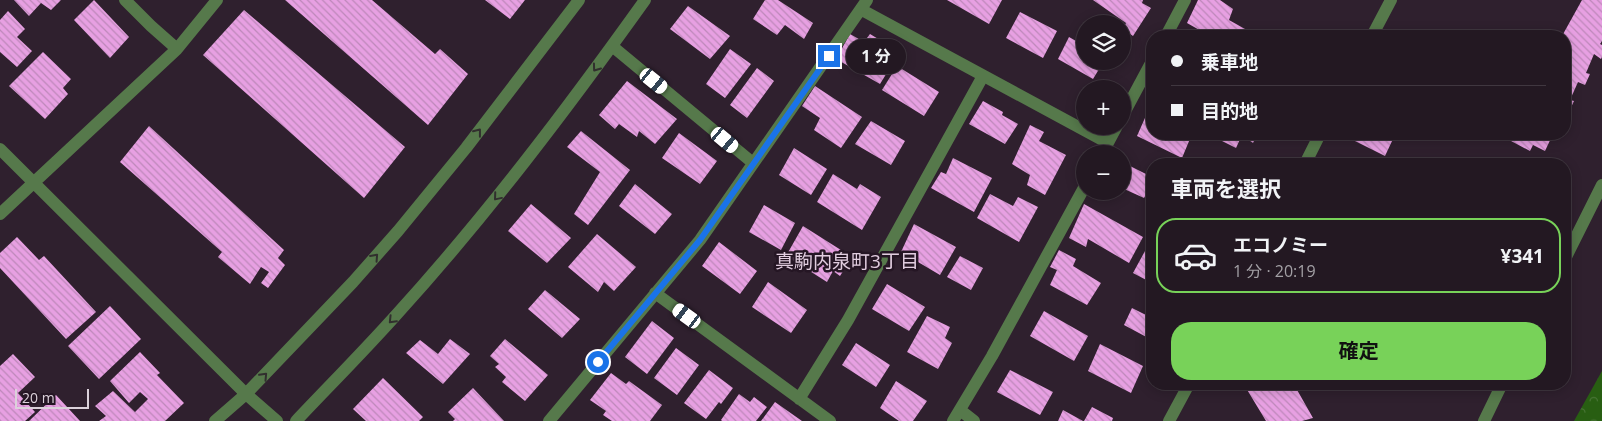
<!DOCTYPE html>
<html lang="ja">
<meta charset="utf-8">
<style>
:root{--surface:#231822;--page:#2b212a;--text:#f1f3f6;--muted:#a3a0a5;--line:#403740;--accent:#78d259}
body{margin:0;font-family:"Open Sans","Noto Sans JP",sans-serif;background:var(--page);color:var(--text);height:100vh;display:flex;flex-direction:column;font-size:19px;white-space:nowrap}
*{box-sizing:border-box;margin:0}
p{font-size:16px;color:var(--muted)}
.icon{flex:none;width:28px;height:28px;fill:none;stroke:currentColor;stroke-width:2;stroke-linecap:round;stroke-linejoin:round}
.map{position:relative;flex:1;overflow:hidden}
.sheet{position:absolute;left:1146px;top:158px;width:425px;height:232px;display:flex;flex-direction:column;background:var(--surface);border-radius:20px;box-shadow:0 2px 12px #0003,0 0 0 1px var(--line)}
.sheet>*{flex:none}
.guide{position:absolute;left:1146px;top:30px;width:425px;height:110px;border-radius:20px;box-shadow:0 2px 12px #0003,0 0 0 1px var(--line);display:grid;align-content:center;height:110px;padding:0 25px;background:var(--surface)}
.tools{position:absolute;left:1076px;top:15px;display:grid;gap:10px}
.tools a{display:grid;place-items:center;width:55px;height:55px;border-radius:50%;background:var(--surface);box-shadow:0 2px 12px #0003,0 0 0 1px var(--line);font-size:25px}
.scale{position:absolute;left:15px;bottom:12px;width:74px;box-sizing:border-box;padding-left:5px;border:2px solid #dbd1da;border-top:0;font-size:14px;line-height:18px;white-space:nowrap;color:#dbd1da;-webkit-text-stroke:4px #251624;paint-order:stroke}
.end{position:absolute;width:22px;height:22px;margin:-11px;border:6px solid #1a73e8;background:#fff;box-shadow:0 0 0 2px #fff}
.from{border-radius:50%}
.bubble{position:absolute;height:35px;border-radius:18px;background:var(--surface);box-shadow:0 2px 12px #0003,0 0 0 1px var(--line);font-size:16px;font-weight:700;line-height:35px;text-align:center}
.car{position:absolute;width:15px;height:30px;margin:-15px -8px;border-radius:6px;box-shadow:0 0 4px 1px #0007;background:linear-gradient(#fff 24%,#345 0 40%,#fff 0 76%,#345 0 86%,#fff 0)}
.guide b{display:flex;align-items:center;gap:18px;height:48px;font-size:19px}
.guide b+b{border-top:1px solid var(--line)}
.guide i{width:12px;height:12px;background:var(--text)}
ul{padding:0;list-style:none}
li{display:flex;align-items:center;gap:15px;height:75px;margin:0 10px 8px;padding:0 15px;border:2px solid transparent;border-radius:20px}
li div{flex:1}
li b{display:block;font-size:19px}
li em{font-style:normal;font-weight:700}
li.selected{border-color:var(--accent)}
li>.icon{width:45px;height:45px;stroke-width:1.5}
h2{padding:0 25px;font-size:22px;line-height:60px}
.primary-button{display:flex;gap:10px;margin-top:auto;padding:10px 25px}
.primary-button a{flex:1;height:58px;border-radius:20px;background:var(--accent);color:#111;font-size:20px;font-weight:700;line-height:58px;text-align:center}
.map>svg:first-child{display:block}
.forest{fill:url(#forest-crowns)}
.building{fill:url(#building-back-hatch)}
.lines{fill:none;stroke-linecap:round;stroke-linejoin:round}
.minor{stroke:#56794b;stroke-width:12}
.oneway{stroke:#312f2e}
.route{stroke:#1a73e8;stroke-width:6}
.labels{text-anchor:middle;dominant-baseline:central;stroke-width:5;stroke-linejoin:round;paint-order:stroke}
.neighbourhood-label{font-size:19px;fill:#e1cddf;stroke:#251624}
</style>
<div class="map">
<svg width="1602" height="421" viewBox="0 0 1602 421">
<defs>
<pattern id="forest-crowns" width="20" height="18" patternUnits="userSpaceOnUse" patternTransform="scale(1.25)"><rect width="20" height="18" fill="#285e12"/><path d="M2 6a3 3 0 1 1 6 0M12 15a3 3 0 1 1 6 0" fill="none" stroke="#477434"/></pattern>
<pattern id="building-back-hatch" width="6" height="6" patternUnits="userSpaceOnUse" patternTransform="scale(1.25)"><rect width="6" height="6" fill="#e7a0e2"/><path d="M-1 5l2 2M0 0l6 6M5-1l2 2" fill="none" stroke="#be88ba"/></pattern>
</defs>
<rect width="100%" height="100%" fill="#2f202e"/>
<!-- forest -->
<path class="forest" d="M1602 371V421H1574Z"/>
<!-- building -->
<path class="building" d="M14 0H61L51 10 41 3 29 16Z
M94 0 129 37 110 58 74 20Z
M285 0H372L435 54 440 49 468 74 428 125Z
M485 0H525L510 19Z
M765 0H778L813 23 804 39 785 25 777 35 753 19Z
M947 0H1002L989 24Z
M1093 0H1143L1142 3 1151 8 1133 36 1123 29 1126 23Z
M1198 0H1220L1233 9 1229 20 1245 29 1241 36H1210L1187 23Z
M1582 0H1602V41L1600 44 1602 45V57L1601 59 1594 54 1586 73 1590 74 1585 85 1578 82 1570 100 1574 101 1565 120V36H1562Z
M688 6 730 36 710 59 670 29Z
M244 10 405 147 364 198 203 55Z
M8 11 25 29 17 37 32 51 17 67 0 52V20Z
M1020 12 1057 31 1043 58 1006 38Z
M850 34 864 42 870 34 895 49 889 59 893 63 880 84 836 59Z
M1069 37 1085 46V61H1104L1093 79 1058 59Z
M730 49 751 64 725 98 706 84Z
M43 52 71 79 63 88 68 94 45 119 9 86Z
M897 66 939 92 924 116 882 90Z
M757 68 774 81 747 118 730 105Z
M627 81 677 119 655 144 639 131 637 137 619 124 615 129 599 115Z
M815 86 862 117 841 148 814 130 820 118 802 106Z
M983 101 1003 112 1002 115 1018 124 1005 144 969 124Z
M1152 102V134H1192L1182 158 1137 136Z
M871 121 905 141 891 165 855 144Z
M1030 125 1044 132 1039 141 1066 155 1045 195 1027 185 1030 175 1012 164Z
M149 126 284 250 278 258 285 265 268 288 261 283 269 272 261 267 250 284 218 257 222 252 120 162Z
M581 131 630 170 588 225 574 214 600 172 567 147Z
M679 133 717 161 700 184 662 158Z
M1208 134H1257L1253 143 1242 135 1236 148Z
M1353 134H1383L1393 139 1385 156 1351 139Z
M1498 134H1553L1545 151 1533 145 1530 151Z
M794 148 827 169 811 195 779 175Z
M953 158 992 178 974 212 931 188 941 172 946 174Z
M1122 162 1152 177V183L1144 198 1122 188Z
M833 174 857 189 860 184 881 197 862 230 817 202Z
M635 184 672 214 655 234 619 206Z
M990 194 1013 206 1018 197 1038 207 1019 242 977 218Z
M531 204 571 238 547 263 508 231Z
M1084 204 1143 237 1129 263 1088 239 1086 247 1069 238Z
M764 205 795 223 781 250 749 232Z
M914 224 956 247 940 275 901 252Z
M803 226 852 257 840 276 833 271 827 282 786 256Z
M597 234 636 267 614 291 604 282 598 292 568 267Z
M17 237 39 260 44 256 96 312 66 339 0 268V253Z
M719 242 757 271 740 294 702 266Z
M1059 250 1076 259 1073 266 1101 283 1087 305 1050 285 1057 270 1050 267Z
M1145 251 1152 255V283L1133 273Z
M960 256 983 268 971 290 947 277Z
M768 282 807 310 791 333 752 307Z
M887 284 925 307 909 331 872 309Z
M545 290 580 319 562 338 528 309Z
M110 306 141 339 99 379 68 346Z
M1132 308 1152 318V340L1124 325Z
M1044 311 1088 336 1074 361 1030 336Z
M927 316 950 327 945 338 952 343 938 369 907 352Z
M652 321 674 338 647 374 625 357Z
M450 339 470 354 443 384 406 353 420 340 438 354Z
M505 339 548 375 525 401 502 382 506 377 495 367 499 364 490 356Z
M856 343 890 365 876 387 842 365Z
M1100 344 1143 366 1131 393 1088 371Z
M676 348 699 365 677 395 654 378Z
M140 352 160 373 157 375 184 403 165 421H99L106 416 95 406 113 391 135 412 148 399 140 392 129 403 110 381Z
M13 354 35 377 18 393 35 412 25 421H0V366Z
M709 370 733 388 721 404 719 402 706 419 684 403Z
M1010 370 1053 392 1040 415 997 392Z
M611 373 626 384 629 381 662 405 650 421H612L603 415 606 411 590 400Z
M383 378 423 417 419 421H366L353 409Z
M896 381 927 401 913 421H899L880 408Z
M1264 384H1298L1296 388 1313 418 1302 421H1266L1246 388Z
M473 388 504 421H453L455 419 448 412Z
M739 394 750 402 754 397 767 407 756 421H722L721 420Z
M56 395 80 421H29Z
M775 402 802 421H761Z
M1092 407 1113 418 1112 421H1084Z
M1063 410 1083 421H1058Z"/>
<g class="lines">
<!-- minor -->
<path class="minor" d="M125 0 151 26 177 49
M862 10 1108 143
M1166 36 1185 0
M1372 36 1391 0
M612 46 753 163
M1122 117 1152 61
M0 149 246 394 277 421
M1102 154 1117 126
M1305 164 1320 134
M0 214 177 49 217 0
M1565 259 1602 185
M655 293 830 421
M799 399 848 320 983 76
M960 410 974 421
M215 421 246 394 353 282 398 231 466 148 579 0
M296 421C330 385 364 351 397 314 487 215 567 109 645 0
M549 421 700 240 867 0
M953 421 992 356 1085 186
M1169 421 1189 384
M1484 421 1502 384"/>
</g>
<!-- one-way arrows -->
<defs><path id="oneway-chevron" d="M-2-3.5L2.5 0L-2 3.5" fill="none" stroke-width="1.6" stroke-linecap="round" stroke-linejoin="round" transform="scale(1.25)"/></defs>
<g class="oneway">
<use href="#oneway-chevron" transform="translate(596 68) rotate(126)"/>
<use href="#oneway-chevron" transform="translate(478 132) rotate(-52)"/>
<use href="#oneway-chevron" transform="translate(497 197) rotate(130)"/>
<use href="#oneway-chevron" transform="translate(375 257) rotate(-48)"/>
<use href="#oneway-chevron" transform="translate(392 320) rotate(134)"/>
<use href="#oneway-chevron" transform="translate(264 376) rotate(-47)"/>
</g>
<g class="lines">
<!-- route -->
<path class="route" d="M598 362 700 240 829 56"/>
</g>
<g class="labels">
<!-- neighbourhood labels -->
<g class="neighbourhood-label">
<text x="847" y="261">真駒内泉町3丁目</text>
</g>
</g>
</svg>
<div class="tools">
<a><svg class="icon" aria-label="layers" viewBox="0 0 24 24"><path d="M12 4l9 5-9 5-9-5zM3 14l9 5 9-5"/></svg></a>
<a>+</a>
<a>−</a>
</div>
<div class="scale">20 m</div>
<i class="end from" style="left:598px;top:362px"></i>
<i class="end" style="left:829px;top:56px"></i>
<div class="bubble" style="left:846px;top:39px;width:60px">1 分</div>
<i class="car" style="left:654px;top:81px;rotate:129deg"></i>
<i class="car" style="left:725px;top:140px;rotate:130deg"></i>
<i class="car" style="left:687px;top:316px;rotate:306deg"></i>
<div class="guide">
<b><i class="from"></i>乗車地</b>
<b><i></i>目的地</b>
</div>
<section class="sheet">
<h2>車両を選択</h2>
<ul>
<li class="selected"><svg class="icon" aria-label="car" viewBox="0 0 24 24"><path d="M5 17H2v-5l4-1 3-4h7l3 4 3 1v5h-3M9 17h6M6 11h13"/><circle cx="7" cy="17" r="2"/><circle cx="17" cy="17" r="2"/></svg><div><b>エコノミー</b><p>1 分 · 20:19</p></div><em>¥341</em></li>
</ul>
<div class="primary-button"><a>確定</a></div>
</section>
</div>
